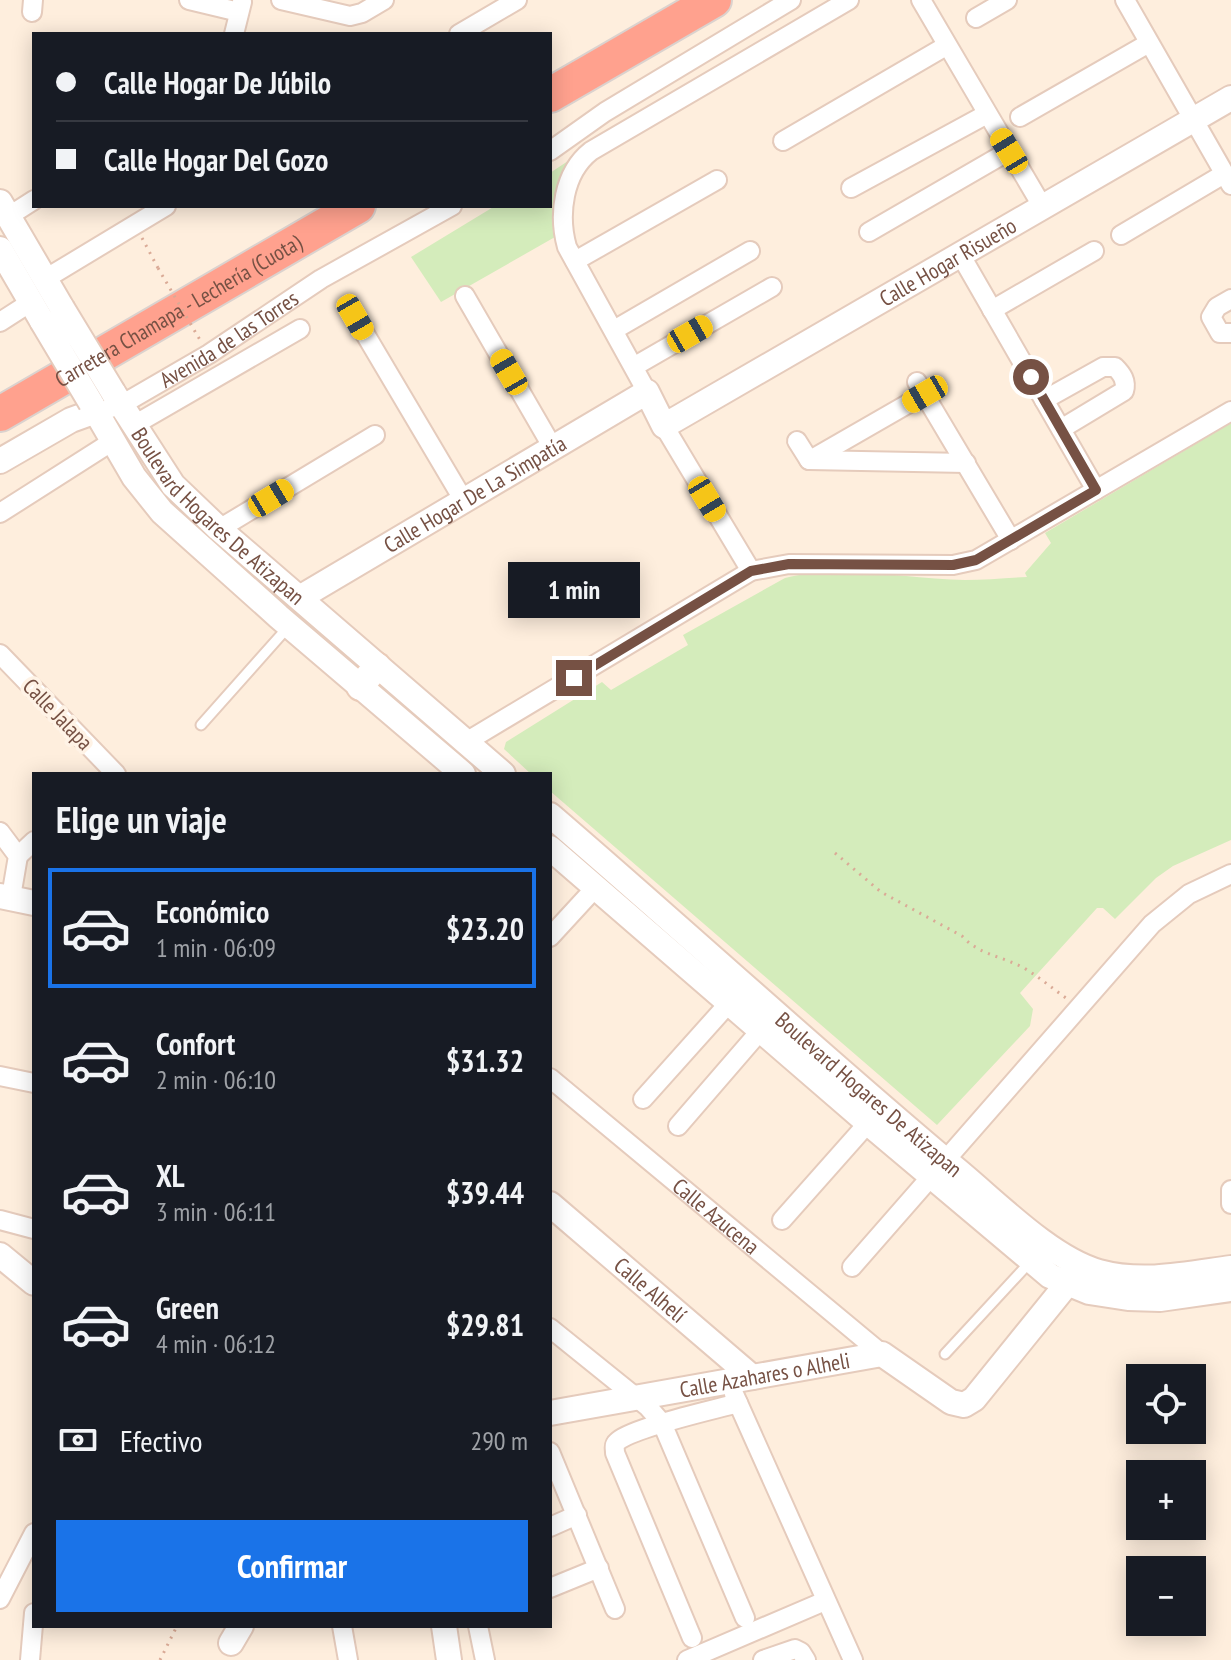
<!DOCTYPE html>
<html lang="es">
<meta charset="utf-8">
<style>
:root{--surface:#171b24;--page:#242831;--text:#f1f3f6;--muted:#9ea1a6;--line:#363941;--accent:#1a73e8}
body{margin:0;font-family:"PT Sans Narrow",sans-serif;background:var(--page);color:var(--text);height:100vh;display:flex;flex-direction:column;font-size:30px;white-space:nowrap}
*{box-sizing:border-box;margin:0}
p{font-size:26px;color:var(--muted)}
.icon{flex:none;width:44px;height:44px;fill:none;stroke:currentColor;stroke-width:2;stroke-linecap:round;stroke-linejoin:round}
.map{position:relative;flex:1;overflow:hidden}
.drawer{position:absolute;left:32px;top:772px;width:520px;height:856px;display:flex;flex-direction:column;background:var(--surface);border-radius:0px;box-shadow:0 4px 20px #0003}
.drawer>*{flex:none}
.guide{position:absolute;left:32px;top:32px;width:520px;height:176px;border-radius:0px;box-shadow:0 4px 20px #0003;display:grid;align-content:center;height:176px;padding:0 24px;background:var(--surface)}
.buttons{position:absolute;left:1126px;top:1364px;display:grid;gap:16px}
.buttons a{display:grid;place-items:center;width:80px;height:80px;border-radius:0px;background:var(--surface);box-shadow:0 4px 20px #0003;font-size:40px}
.end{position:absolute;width:36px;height:36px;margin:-18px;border:10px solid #765144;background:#fff;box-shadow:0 0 0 4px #fff}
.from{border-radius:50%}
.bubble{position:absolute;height:56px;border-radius:0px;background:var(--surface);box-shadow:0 4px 20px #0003;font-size:26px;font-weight:800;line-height:56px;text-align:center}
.car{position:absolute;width:24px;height:48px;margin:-24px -12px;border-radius:10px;box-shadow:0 0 6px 2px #0007;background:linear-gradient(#f5c518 24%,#345 0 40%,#f5c518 0 76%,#345 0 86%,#f5c518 0)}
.guide b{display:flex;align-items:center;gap:28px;height:76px;font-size:30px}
.guide b+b{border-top:2px solid var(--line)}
.guide i{width:20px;height:20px;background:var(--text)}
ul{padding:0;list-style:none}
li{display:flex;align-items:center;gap:24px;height:120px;margin:0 16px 12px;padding:0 8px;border:4px solid transparent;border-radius:0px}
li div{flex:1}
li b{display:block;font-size:30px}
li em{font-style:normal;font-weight:800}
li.on{border-color:var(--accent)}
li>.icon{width:72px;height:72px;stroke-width:1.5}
h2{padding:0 24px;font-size:36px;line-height:96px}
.pay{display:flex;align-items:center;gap:20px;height:88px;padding:0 24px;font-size:30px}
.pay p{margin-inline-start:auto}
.cta{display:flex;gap:16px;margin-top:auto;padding:16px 24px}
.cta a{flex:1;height:92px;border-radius:0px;background:var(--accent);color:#fff;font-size:32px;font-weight:800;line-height:92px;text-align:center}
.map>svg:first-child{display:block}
.green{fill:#d4ecbb}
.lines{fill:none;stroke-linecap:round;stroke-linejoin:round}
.service-casing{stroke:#e5cbbc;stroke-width:13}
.minor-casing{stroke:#e5cbbc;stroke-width:22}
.tertiary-casing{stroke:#e5cbbc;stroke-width:28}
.secondary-casing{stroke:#eacbb8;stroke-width:30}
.motorway-casing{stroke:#dbd2ce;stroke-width:38}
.path{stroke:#daaa96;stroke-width:3;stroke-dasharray:2 6;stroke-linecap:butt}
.service{stroke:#fff;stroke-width:9}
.minor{stroke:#fff;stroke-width:18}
.tertiary{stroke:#fff;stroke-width:24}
.secondary{stroke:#fff;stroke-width:26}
.motorway{stroke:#ffa18e;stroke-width:34}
.tertiary-bridge-casing{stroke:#e5cbbc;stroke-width:28;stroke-linecap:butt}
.path-bridge{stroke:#daaa96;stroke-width:3;stroke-dasharray:2 6;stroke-linecap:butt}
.tertiary-bridge{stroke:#fff;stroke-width:24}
.route{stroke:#765144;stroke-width:10}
.labels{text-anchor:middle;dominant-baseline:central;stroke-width:7;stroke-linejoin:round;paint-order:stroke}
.street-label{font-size:22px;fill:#765144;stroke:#fff3e6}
</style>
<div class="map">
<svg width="1231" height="1660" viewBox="0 0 1231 1660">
<rect width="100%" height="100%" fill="#feeedd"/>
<!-- green -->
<path class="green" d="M568 161 555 237 441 302 411 257 495 206H550V173Z
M1231 423V840L1173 866 1156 878 1115 919 1103 908H1097L1020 993 1033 1009 1030 1026 937 1125 550 791V774H531L504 749 506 742 602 682 611 690 688 645 683 635 785 578C838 564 909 579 965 580 985 580 1006 578 1027 577L1025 573 1051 543 1045 533Z"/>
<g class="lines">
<!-- service casing -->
<g class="service-casing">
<path id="service" d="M201 725 289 626
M945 1354 1030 1262"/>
</g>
<!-- minor casing -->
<g class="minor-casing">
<g id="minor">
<path d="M189 0 239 12"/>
<path d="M281 0 350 16 362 13 384 0"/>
<path d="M921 0 1042 206"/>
<path d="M1125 0 1231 185"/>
<path d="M32 12 33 0"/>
<path d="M976 18 1007 0"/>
<path d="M234 34 242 2"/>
<path d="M459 34 517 0"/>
<path d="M1020 117 1149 43"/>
<path d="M783 141 946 46"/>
<path d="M550 151 605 112 791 0"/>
<path d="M851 188 987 114"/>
<path d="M9 216 34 200"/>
<path d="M869 232 1009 151"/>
<path d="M1121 235 1224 174"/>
<path d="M960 254 1096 490"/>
<path d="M575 261 717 180"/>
<path d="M45 279 166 206"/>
<path d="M465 296 553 448"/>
<path d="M1231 299 1217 307 1211 317 1220 333H1231"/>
<path d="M992 310 1094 251"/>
<path d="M355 317 464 501"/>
<path d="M0 322 31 302"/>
<path d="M614 330 750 251"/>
<path d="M635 366 772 287"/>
<path d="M917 382 1011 540"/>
<path d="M647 392 567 247C558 215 563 173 591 151L849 0"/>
<path d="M1044 400 1103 367H1115C1122 374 1127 381 1124 391L1061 429"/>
<path id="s1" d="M110 408 121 405 209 354 321 279 452 206"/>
<path d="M134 425 300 329"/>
<path d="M664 426 751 571"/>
<path d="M797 441 809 460"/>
<path d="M812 459 925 394"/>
<path d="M809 460 966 463"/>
<path d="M0 513 113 441"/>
<path d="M219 529 375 435"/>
<path d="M0 654 116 774"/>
<path d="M466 742 751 571 789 564 953 565 976 560 1231 411"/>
<path d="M0 832 18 856 11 897"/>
<path d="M18 856 34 841"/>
<path d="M550 937 596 887"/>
<path d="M0 1076 34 1083"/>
<path id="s2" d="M550 1078 882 1354"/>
<path d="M643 1099 729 1003"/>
<path d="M678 1126 761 1030"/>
<path d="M1231 1190V1204"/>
<path d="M0 1220 34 1229"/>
<path d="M782 1220 868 1123"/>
<path d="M852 1267 1152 924 1189 894 1231 874"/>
<path d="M550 1328 648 1407 662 1423 745 1618"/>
<path d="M734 1394 853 1660"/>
<path d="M550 1452 615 1609"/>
<path d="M550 1527 577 1515"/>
<path d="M550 1588 599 1568"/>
<path d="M0 1599 34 1533"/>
<path d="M342 1626 348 1660"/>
<path d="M478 1626 485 1660"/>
<path d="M692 1638 615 1453C615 1447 613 1445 618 1441 635 1427 713 1410 738 1403"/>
<path d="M30 1660 34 1613"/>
<path d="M687 1660 825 1601"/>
<path d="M763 1660 795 1649 801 1652 806 1660"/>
</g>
</g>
<!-- tertiary casing -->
<g class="tertiary-casing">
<g id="tertiary">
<path d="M0 202 62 308"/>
<path d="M0 249 42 321"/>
<path id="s3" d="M113 392 173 485 219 529 503 774"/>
<path d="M91 403 134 477 162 512 278 616 463 774"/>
<path d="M0 461 71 420 96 411"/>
<path id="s4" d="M301 597 647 392 664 426 1231 98"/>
<path id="s5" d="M550 815C685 931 816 1052 952 1166 993 1199 1049 1258 1099 1272 1143 1284 1187 1274 1231 1268"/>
<path d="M550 848 868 1123 1050 1276 1089 1292 1128 1298 1160 1299 1231 1289"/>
<path d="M0 896 34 903"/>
<path id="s6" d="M550 1204 752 1377"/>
<path d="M0 1255 34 1283"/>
<path id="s7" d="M550 1413 882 1354 951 1402 964 1405 974 1399 1067 1284"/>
<path d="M444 1626 449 1660"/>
<path d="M231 1643 241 1626"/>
</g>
</g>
<!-- secondary casing -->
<g class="secondary-casing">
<path id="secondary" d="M360 687 377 666"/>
</g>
<!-- motorway casing -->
<g class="motorway-casing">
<g id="motorway">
<path d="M550 95 714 0"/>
<path id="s8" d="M0 414 358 206"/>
</g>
</g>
<!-- path -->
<path class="path" d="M142 238 158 268
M835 853 881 892 962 936C979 955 1002 956 1024 968 1039 977 1052 988 1066 998
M160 1660 177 1626"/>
<!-- service -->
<use href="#service" class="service"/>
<!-- minor -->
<use href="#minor" class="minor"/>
<!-- tertiary -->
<use href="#tertiary" class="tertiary"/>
<!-- secondary -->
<use href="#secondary" class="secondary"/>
<!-- motorway -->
<use href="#motorway" class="motorway"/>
<!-- tertiary-bridge casing -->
<g class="tertiary-bridge-casing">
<path id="tertiary-bridge" d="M62 308 113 392
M42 321 91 403"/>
</g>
<!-- path-bridge -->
<path class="path-bridge" d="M158 268 200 340"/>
<!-- tertiary-bridge -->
<use href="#tertiary-bridge" class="tertiary-bridge"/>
</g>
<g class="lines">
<!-- route -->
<path class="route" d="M574 678 751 571 789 564 953 565 976 560 1096 490 1031 377"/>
</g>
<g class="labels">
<!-- street labels -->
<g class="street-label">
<text stroke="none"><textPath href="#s4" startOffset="768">Calle Hogar Risueño</textPath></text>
<text stroke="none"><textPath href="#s8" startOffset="206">Carretera Chamapa - Lechería (Cuota)</textPath></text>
<text stroke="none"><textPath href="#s1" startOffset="138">Avenida de las Torres</textPath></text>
<text stroke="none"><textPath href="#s4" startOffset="202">Calle Hogar De La Simpatía</textPath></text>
<text stroke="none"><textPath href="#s3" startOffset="164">Boulevard Hogares De Atizapan</textPath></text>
<text transform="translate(58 714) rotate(46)">Calle Jalapa</text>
<text stroke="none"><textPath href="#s5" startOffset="424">Boulevard Hogares De Atizapan</textPath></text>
<text stroke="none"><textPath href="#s2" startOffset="216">Calle Azucena</textPath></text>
<text stroke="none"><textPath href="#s6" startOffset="132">Calle Alhelí</textPath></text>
<text stroke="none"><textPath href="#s7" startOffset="218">Calle Azahares o Alheli</textPath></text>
</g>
</g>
</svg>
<div class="buttons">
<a><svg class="icon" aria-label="locate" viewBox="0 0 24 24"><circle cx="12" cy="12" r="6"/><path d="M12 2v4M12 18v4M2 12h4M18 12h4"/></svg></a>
<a>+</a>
<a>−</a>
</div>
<i class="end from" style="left:1031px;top:377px"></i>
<i class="end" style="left:574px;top:678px"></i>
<div class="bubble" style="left:508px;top:562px;width:132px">1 min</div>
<i class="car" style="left:1009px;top:151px;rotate:329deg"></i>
<i class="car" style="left:355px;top:317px;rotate:150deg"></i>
<i class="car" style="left:690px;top:334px;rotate:60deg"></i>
<i class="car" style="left:509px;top:372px;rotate:330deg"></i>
<i class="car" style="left:925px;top:394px;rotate:240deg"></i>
<i class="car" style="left:271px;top:498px;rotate:59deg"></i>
<i class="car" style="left:707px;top:499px;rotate:149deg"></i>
<div class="guide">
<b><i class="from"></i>Calle Hogar De Júbilo</b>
<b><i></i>Calle Hogar Del Gozo</b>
</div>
<section class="drawer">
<h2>Elige un viaje</h2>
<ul>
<li class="on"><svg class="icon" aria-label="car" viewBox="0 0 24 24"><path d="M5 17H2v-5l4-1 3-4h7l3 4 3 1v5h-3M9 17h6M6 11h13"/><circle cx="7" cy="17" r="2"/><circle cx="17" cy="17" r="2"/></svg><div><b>Económico</b><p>1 min · 06:09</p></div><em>$23.20</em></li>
<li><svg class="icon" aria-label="car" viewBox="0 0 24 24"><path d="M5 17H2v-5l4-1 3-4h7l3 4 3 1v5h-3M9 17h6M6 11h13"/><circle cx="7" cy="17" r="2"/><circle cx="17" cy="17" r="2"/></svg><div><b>Confort</b><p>2 min · 06:10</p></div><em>$31.32</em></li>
<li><svg class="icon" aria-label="car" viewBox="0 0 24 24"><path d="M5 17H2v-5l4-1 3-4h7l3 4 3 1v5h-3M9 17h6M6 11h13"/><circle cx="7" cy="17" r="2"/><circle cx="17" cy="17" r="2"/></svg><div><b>XL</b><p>3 min · 06:11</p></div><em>$39.44</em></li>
<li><svg class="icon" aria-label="car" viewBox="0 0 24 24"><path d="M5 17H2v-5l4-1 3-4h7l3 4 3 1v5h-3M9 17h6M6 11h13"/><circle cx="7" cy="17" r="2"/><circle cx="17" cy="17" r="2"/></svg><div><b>Green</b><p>4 min · 06:12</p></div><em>$29.81</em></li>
</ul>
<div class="pay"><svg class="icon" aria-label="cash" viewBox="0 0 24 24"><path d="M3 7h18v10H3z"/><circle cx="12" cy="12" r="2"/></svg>Efectivo<p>290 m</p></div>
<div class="cta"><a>Confirmar</a></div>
</section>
</div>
